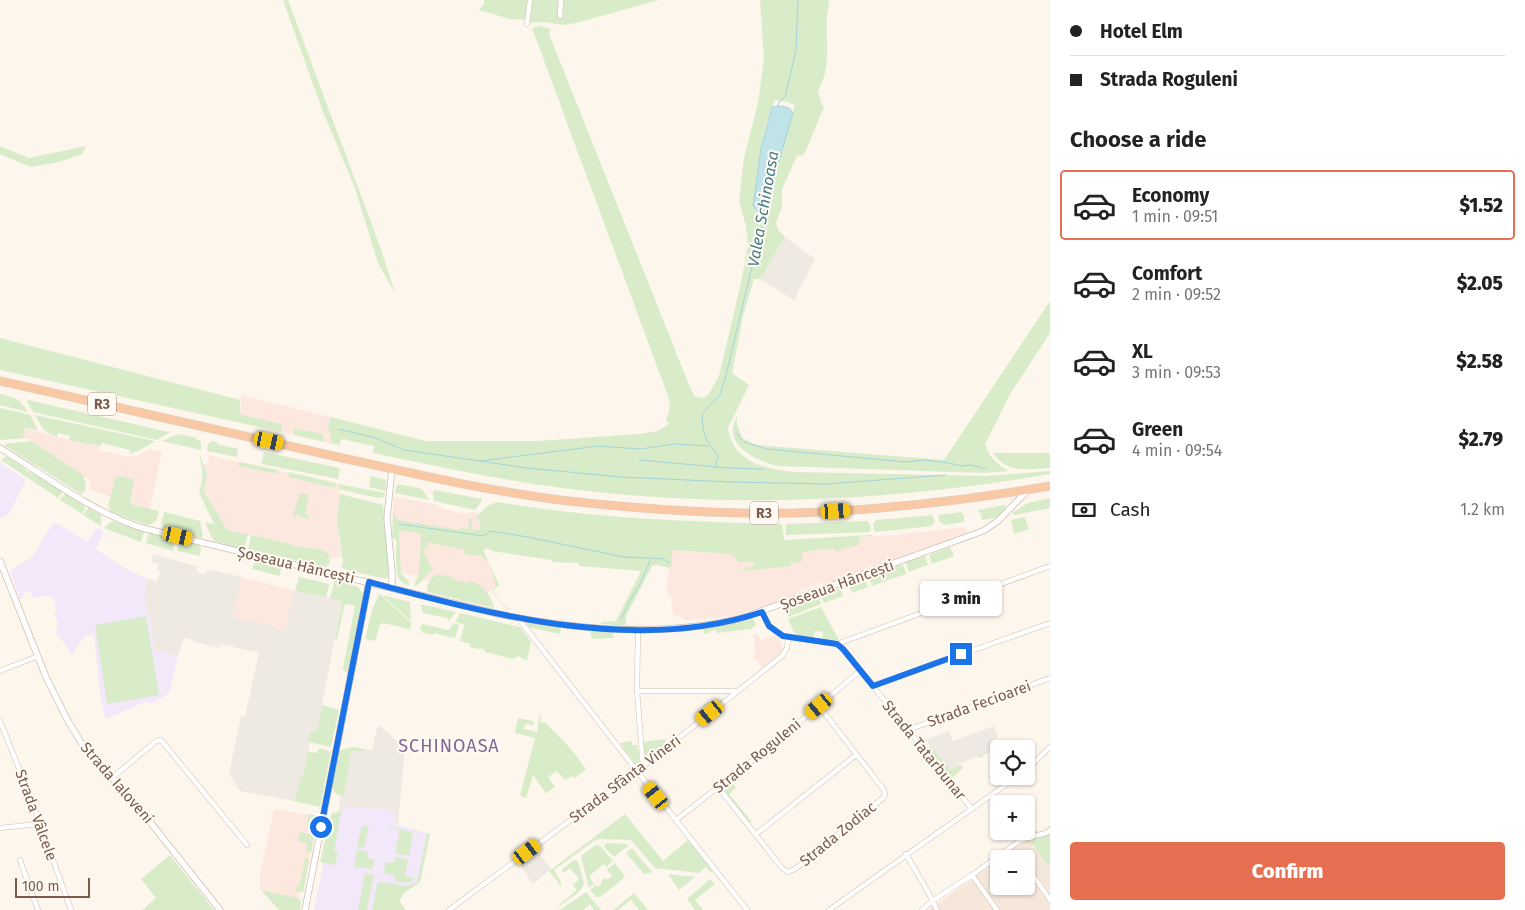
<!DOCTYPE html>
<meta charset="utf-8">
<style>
:root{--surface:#fff;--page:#f2f2f2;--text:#222;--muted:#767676;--line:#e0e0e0;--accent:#e76f51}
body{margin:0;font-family:"Fira Sans",sans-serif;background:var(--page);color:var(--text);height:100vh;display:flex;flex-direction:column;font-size:19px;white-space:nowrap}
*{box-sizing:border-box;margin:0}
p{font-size:16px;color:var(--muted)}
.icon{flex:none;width:28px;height:28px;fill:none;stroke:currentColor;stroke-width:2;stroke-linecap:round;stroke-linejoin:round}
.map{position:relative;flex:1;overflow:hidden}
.sheet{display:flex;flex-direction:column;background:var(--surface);width:475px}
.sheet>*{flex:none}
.guide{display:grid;align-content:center;height:110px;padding:0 20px;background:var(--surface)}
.tools{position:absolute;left:990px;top:740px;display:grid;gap:10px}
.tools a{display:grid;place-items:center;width:45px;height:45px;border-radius:5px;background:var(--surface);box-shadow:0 1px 4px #0004;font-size:25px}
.scale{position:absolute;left:15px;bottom:12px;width:75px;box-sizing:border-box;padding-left:5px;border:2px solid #7a5c4d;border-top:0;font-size:14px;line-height:18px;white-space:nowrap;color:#7a5c4d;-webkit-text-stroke:4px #fffaf3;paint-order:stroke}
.end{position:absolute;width:22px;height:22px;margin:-11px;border:6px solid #1a73e8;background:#fff;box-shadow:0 0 0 2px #fff}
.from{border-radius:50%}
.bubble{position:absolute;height:35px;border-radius:5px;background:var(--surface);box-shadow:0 1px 4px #0004;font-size:16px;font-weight:800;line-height:35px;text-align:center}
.car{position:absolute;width:15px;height:30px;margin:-15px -8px;border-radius:6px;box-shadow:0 0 4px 1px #0007;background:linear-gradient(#f5c518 24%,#345 0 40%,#f5c518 0 76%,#345 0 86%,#f5c518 0)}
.guide b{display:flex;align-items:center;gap:18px;height:48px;font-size:19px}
.guide b+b{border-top:1px solid var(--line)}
.guide i{width:12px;height:12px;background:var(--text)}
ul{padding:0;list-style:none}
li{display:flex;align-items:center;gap:15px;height:70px;margin:0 10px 8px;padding:0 10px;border:2px solid transparent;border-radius:5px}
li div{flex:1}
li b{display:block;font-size:19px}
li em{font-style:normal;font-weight:800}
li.active{border-color:var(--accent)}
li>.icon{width:45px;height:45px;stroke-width:1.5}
h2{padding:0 20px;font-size:22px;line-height:60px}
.pay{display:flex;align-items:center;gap:12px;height:55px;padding:0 20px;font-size:19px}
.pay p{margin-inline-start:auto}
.button{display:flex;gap:10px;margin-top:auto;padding:10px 20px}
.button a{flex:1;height:58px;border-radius:5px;background:var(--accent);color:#fff;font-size:20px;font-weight:800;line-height:58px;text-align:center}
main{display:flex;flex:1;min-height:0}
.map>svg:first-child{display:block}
.residential{fill:#f5e8da}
.commercial{fill:#fde8e0}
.industrial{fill:#efe9e4}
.education{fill:#f3e8fa}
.green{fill:#d8ecc9;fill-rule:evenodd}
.water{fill:#bfe3e8;stroke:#a5d3da}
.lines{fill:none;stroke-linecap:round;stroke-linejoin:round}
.stream{stroke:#a5d3da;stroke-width:1}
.minor-casing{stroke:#d1beb0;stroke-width:5.5}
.tertiary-casing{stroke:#d1beb0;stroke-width:7}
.trunk-casing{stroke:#dad1cd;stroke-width:9}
.minor{stroke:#fff;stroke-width:4.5}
.tertiary{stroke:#fff;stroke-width:5.5}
.trunk{stroke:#f9c8a4;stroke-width:8}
.route{stroke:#1a73e8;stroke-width:6}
.labels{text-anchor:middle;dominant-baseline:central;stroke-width:4;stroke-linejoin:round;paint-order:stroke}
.shield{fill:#fffaf3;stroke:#a28b7f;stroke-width:1}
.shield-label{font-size:14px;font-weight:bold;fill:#7a5c4d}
.street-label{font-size:15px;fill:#7a5c4d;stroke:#fffaf3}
.water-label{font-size:16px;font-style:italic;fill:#437c86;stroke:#fffaf3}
.quarter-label{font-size:18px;letter-spacing:1px;fill:#846695;stroke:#fffaf3}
</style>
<main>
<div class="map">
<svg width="1050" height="910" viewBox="0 0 1050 910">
<rect width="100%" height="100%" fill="#fdf6ec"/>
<!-- residential -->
<path class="residential" d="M1029 839 1050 868V910H928L999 860V886H1026V859H1001L1011 850Z"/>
<!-- commercial -->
<path class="commercial" d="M241 395 331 417 328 427 332 444 324 442 323 434 293 428 294 435 282 432 281 424 240 414Z
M25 428 69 440 100 446 99 450 125 456H136L150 449 162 452 150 509 130 504 89 489 91 481 23 436Z
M208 455 339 484 338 489 340 494 337 520 341 557 330 559 329 555 291 546 289 544 229 531 226 528 204 490 207 473 204 464 209 463Z
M394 497 435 504 440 508 465 514 472 512 479 513 477 516 490 519 484 535 398 520 393 511Z
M966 527 968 533 875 566 868 567 866 570 823 585 821 583 800 590 793 596 729 618 727 615 722 617 686 620 679 616 673 615 671 595H668L667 584 669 568 672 566V550L708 553 704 539 859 541V537L895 535Z
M399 530 421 533V536L483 550 499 585 487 593 417 578V576L401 573Z
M242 577 295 591 284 631 266 624 233 617Z
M758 634 760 640 778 635 783 651 762 667 754 657 755 643 753 635Z
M274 809 318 816 303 892H300L299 898 301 901 300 910H279L260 889V873Z"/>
<!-- industrial -->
<path class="industrial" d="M785 237 815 259 794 300 760 279Z
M153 554 198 567 196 572 200 573 206 574 207 569 242 577 233 617 266 624 284 631 295 591 342 600 317 732 310 731 308 742 310 743 304 773 302 774 294 801 240 791 229 774 241 716 245 717 259 653 221 644 220 648 192 641 193 639 184 638 178 656 155 651 145 596 146 578 157 582 160 571 157 570 158 564 151 562Z
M380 726 405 748 398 825 395 824 391 809 348 808 339 811 340 795 344 796 351 751H362L365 749 372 750 377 728Z
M994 726 998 737 992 741 989 752 960 763 951 770 926 740 949 731 953 741Z
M536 849 551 869 533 884 518 863Z"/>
<!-- education -->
<path class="education" d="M0 463 26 480 9 514 0 519Z
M55 522 87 542 96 528 104 531 96 549 124 568 146 578 145 596 155 651 178 656 169 693 155 702 149 704 147 701 108 718H105L101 701 94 636 86 634 72 655 56 632 58 623 54 613 57 611 54 599 48 595 31 598 32 593 24 592 22 599H20L10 571 33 556 43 538Z
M348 808 391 809 396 819 395 824 430 834 420 882 404 893 399 901 406 910H314L333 814Z"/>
<!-- green -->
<path class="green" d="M283 0H288L381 249 395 293 378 263 355 188 323 112Z
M484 0H659L576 23 564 25 544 22 529 23 530 20 510 19 479 10 484 4Z
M760 0H829C829 7 827 13 827 20 826 45 831 69 818 91L821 102 824 107 804 155 797 156 782 189V207L776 223 778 230 785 237 760 279H754L743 316 732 373 749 385 728 428C733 462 765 469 794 472L986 476 1050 471V474C889 502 725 509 563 488 499 480 436 466 373 453L374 446 341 439 340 445 332 444 328 427 331 417 425 441H538L640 434 658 431 669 424 666 419C670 411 671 406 668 396L532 28 540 26 551 29 549 34 691 390 695 396 702 398 708 395 719 376 741 283 748 244 746 226 739 201 744 158 758 103 764 59ZM775 100 784 101 795 105 770 188 769 209 766 216 759 213 753 206C758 171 760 132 775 100Z
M0 146 29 158 86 146 82 154 59 162 31 167 0 154Z
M1050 301V333L1012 391 985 444C989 457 996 463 1008 471L983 473 778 466C763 463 733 450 733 432 732 427 735 421 737 416V425L742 438 757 445 944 460Z
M0 338 240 400V414L281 424 282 432 0 370Z
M0 394C14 397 21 399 28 412L0 405Z
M28 400 169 432V433L157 440 33 412 27 402Z
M0 408 30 415 38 430 25 428 23 436 26 438 0 440Z
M35 415 155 441 137 452 129 453 130 450 102 443 100 446 69 440 70 436 58 433 57 437C44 433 41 426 35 415Z
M293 428 323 434 324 442 294 435Z
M178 434 194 437 201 442V450L162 441Z
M31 441 83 475 86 485 84 493 81 494 4 445 5 444Z
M212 441 217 442V444L238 449 237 457 207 451 208 444Z
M264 452 340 468 338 479 261 464Z
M199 453 207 473 204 491 226 528 229 531 248 534 244 549 215 541 212 538 205 522 214 524 199 492C205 479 202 467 199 453Z
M993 453H1050V468C1028 469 1007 474 993 453Z
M6 456 23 467 27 471 35 474 63 491 58 498 1 460Z
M239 462 278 470 277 474 238 466Z
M289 472 336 483 335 488 288 477Z
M116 476 134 479 130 504 159 511C157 519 156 524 147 525L111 512 108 506Z
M371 476 386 480V491L369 487Z
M339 484 385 493V494L384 497 378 498 338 489Z
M399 484 422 489 429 500 395 493 396 487Z
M434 490 482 499V501L475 510 434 501 433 492Z
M65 493 84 505 85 509 82 514 60 500Z
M300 493 309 495 305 513 309 515V519L300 517V515L298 514 296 517 293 516Z
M340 494 383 505 389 571 387 579 350 571 341 567 343 563 337 520Z
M1050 498V508L1015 515 1012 513 1028 503Z
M497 502C591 518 686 522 782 524L784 540 872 535V536L859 537V545L841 549V551H835L834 548 802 552V562L790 563 791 566 743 571V568L755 566 753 562H737V559L731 554 672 550V566L669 568 657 565 652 566 626 616V625L647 626 627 627 625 625 624 626 601 624V622L616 621 641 571 579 566V563L553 562 552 560 492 551 487 548 483 550 499 585 493 591C498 598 502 607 511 609L509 610 502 605 492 591 496 586 490 564 481 556 464 555 465 550 428 542 427 548H424V553L432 569 423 580 414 587 419 572 421 534 399 530 401 573 409 582V586C406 584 404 584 402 582 393 576 397 550 396 540L392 537 393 511 398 520 461 530 462 528 468 529 470 519 473 518 471 529 479 530 481 520 475 518 487 506Z
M1005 505 1006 509 996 518 982 520 981 514 978 511V510Z
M88 508 101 515V526L83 515Z
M164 512 200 521 203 536 201 538 166 530C159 525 163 519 164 512Z
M961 512 964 515V522L944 525 939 521 938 515Z
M932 515 935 521 932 526 876 532 874 530 873 524 876 520Z
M1025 517 1029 529 1014 534 1011 520Z
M112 521 144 532 141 542 104 528Z
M867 521 870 524 871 530 869 532 786 535V524Z
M149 533 174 539 173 551 146 543Z
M251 535 290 544C298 550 323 545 329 555 329 555 330 562 330 563L326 567 248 549Z
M179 540 199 545 201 548 200 556 177 551Z
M950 547 954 556 932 564 929 555Z
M925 556 928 565 909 572 906 562Z
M255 560 280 566 281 568 280 576 252 569Z
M903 564 906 574 872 586 868 576Z
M437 574 452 577V579L467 583 468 580C481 583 491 594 494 608L428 592C425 585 431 577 437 574Z
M299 577 329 584 326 597 295 591Z
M865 578 868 587 852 593 848 583Z
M335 580 358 587 363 594 348 673 344 671 343 668 355 606 345 604 337 640 335 639 342 601 330 598Z
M840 587 843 596 824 603 820 594Z
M380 594 411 623V627L409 629 383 623 380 625 375 641 365 639 373 607 379 595Z
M382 595 410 602 411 621Z
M818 595 821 604 788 617 784 608Z
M420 604 456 612 449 621 447 618 423 613Z
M821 607 839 640H822L823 632 815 631 813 639 795 634 788 619Z
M460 613 520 627 531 642 527 661 518 656 513 659 485 652V650L481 648 479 649 470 647V644L460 641 464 626 466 625 455 622Z
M146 616 159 695 107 704 95 625Z
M753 618 756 625 751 629 717 633 716 630 710 631V633L704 634 703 628 739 623Z
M454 623 459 625 455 638 434 633 433 635 421 632 422 630 419 629 423 624 448 630Z
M527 623 561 627 560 634 527 627Z
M590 631 613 632V638L592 639Z
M322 705 339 710 331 747 308 742 310 731H317Z
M541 714H542L540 722 546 723 571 749 586 769 575 778 573 776 565 780 557 771 548 777 555 787 546 793 533 775 526 798 520 795 535 738 515 733 518 718 533 721 534 725 525 724 524 729 537 732C539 725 537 720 541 714Z
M665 739 666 744 646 761 643 742Z
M632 741V745H637L640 763 637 766 620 743Z
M930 745 951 770C962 762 975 756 989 752L979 758 977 756 960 764 963 768 952 778 947 774 928 750Z
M352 747 365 749 362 751H351L344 796 336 794 332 787 339 751Z
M320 748 331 752 320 807 294 801 302 774 304 773 308 752 317 753 318 750Z
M731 780 736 788 729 794 752 822 750 823 725 792 724 785Z
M341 810 334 852H338L336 861 333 865 320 862 331 814Z
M309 814 318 816 311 853 306 852 307 843 298 841 300 832 309 834 311 826 307 825Z
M625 814 663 861 688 840 711 869 712 872 711 873 706 867 699 873 655 868 631 840 599 839 594 841 554 870 561 882V886L549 871Z
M362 825 369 826 364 848 357 846Z
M1050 825V868L1029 839 1010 849 1029 839 1027 835 1037 830 1038 832 1046 830Z
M390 826 413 833 409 856 395 853 400 830 390 828Z
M427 833 430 834 420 882 404 893 399 901 406 910H372L377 884 381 882 408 886 417 882Z
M606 843 628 844V846L614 857 604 847Z
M597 844 601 847 613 861 606 867 604 864 589 876 594 884 589 888 581 856Z
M632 848 652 872 644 874 626 853Z
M357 849 368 852 367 858 375 860 372 869 354 867Z
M170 855 214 910H142L156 898 141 879Z
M395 857 408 859 405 876 415 878 413 881 407 883 395 881 394 875 383 873 386 862 393 863Z
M305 858 309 859 303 892 296 891 295 887 299 886Z
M574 860 578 861 584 884 579 892 560 906 559 905 577 890 573 885 579 879 570 868 564 873 562 871 563 869Z
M615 863 624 875V878L600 897H596L590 890 596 885 598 887 602 883 601 881 605 878 607 880 612 876 607 870Z
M365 873 374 875 367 910H358Z
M668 874 695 877 679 890Z
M710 879 715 884 695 900 703 910H695L688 900V898Z
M261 890 298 898 301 901 300 910H279Z
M586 892 601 910H594L590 904 583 910H560Z
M634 893 648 910H639L631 900 618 910H613Z"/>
<!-- water -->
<path class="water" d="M782 106 789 108 793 113 771 188 769 209 766 216 759 213 753 206 761 148 772 107Z"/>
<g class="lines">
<!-- stream -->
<path class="stream" d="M778 106 779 102 785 97 796 50 798 0
M338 429 376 438 404 450 527 468 620 477 732 482 826 484 946 475
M737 433 741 439 746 443 767 449 906 462 924 460 949 463 962 466 971 465 986 469
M640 460 727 468 764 469
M480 461 598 446 640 449 675 444 709 446
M715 467 718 456C706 439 703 437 702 414L720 395 726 375 755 254 762 233 763 215
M399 524 484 536 490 531 528 537 623 557 651 558 664 559 669 563
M621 619 633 595 639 586 651 559"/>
<!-- minor casing -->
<g class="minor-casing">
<path id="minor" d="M560 16 561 0
M527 24 530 0
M762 612 769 626 783 636 837 644 843 649 971 808
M518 618 637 771 747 910
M638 630 637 691 643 767
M837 644 1050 566
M0 671 38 656
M873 686 1050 623
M637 691H737
M0 721 32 801 71 910
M908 730 1050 678
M1026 770 1050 747
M112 778 156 741 161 740 247 845
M718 787 782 868 788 872 795 869 883 798 885 795 884 790 819 706
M676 820 772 745 860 671
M0 828 39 824
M756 834 856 755
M1004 853 1012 854 1022 859
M906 854 927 890 937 910
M20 860 38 910
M1026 865 1050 900
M972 875 997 910
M449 910 637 771 782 656 787 648 788 638
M829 910 1018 776
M922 910 932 901 972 875 1018 842 1030 837 1046 833 1050 830"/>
</g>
<!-- tertiary casing -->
<g class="tertiary-casing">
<path id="tertiary" d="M0 448C46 476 90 511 142 528L503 615C581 630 662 637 739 619L983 531 998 521 1028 490
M0 561 46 677 68 721 82 744 143 813 220 910
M392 588V573L387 518 392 469
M305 910 369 582"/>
</g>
<!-- trunk casing -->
<g class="trunk-casing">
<path id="trunk" d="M0 381C110 406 219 430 329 455 406 472 482 490 560 500 646 510 735 516 822 512 898 508 974 499 1050 486"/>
</g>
<!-- minor -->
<use href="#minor" class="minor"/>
<!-- tertiary -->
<use href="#tertiary" class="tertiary"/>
<!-- trunk -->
<use href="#trunk" class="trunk"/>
</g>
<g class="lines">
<!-- route -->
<path class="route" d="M321 827 369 582C493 615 637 654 762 612L769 626 783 636 837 644 843 649 873 686 961 654"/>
</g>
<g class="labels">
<!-- shield labels -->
<g class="shield">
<rect x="88" y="392.5" width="28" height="23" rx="4"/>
<rect x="750" y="501.5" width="28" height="23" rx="4"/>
</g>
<g class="shield-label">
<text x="102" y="404">R3</text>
<text x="764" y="513">R3</text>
</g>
<!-- street labels -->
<g class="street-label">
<text transform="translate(296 565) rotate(13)">Șoseaua Hâncești</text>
<text transform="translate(837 585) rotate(-20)">Șoseaua Hâncești</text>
<text transform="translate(979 704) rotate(-20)">Strada Fecioarei</text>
<text transform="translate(924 750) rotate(51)">Strada Tatarbunar</text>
<text transform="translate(757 756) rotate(-39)">Strada Roguleni</text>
<text transform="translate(625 779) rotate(-37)">Strada Sfânta Vineri</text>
<text transform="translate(117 783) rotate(49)">Strada Ialoveni</text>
<text transform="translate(36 815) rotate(70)">Strada Vâlcele</text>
<text transform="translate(838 834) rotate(-39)">Strada Zodiac</text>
</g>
<!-- water labels -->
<g class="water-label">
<text transform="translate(763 209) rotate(-80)">Valea Schinoasa</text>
</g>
<!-- quarter labels -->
<g class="quarter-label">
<text x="449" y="746">SCHINOASA</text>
</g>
</g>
</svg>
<div class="tools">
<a><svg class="icon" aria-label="locate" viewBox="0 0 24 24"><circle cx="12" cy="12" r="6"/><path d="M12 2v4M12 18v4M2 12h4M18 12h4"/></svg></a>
<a>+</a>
<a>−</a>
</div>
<div class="scale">100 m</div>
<i class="end from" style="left:321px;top:827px"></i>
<i class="end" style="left:961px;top:654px"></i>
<div class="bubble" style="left:920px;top:581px;width:82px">3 min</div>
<i class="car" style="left:269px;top:441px;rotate:102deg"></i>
<i class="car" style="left:836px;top:511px;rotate:87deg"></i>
<i class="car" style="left:178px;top:536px;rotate:103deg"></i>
<i class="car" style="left:819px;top:706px;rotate:230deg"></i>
<i class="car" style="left:710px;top:713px;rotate:231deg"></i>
<i class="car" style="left:656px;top:796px;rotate:321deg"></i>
<i class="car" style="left:527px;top:852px;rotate:53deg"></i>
</div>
<section class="sheet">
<div class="guide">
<b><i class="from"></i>Hotel Elm</b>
<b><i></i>Strada Roguleni</b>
</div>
<h2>Choose a ride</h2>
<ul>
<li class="active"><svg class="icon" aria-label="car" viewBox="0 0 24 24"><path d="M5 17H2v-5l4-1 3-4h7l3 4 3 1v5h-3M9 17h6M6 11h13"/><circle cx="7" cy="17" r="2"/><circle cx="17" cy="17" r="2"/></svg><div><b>Economy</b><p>1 min · 09:51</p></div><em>$1.52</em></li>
<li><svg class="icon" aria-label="car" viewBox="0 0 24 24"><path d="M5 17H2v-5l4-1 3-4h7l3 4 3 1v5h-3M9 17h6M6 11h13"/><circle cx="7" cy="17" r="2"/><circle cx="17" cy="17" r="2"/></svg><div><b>Comfort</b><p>2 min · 09:52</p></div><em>$2.05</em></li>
<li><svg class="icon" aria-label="car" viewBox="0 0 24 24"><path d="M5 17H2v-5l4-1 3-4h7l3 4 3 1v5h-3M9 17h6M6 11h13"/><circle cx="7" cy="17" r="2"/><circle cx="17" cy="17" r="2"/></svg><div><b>XL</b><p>3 min · 09:53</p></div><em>$2.58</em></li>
<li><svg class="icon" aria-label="car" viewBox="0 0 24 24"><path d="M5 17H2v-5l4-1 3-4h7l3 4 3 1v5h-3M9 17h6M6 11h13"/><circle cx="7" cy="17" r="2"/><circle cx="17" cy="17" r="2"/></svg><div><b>Green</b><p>4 min · 09:54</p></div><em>$2.79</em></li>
</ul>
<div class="pay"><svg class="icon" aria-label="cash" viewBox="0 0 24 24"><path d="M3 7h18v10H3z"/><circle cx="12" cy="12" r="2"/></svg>Cash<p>1.2 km</p></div>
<div class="button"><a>Confirm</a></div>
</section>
</main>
